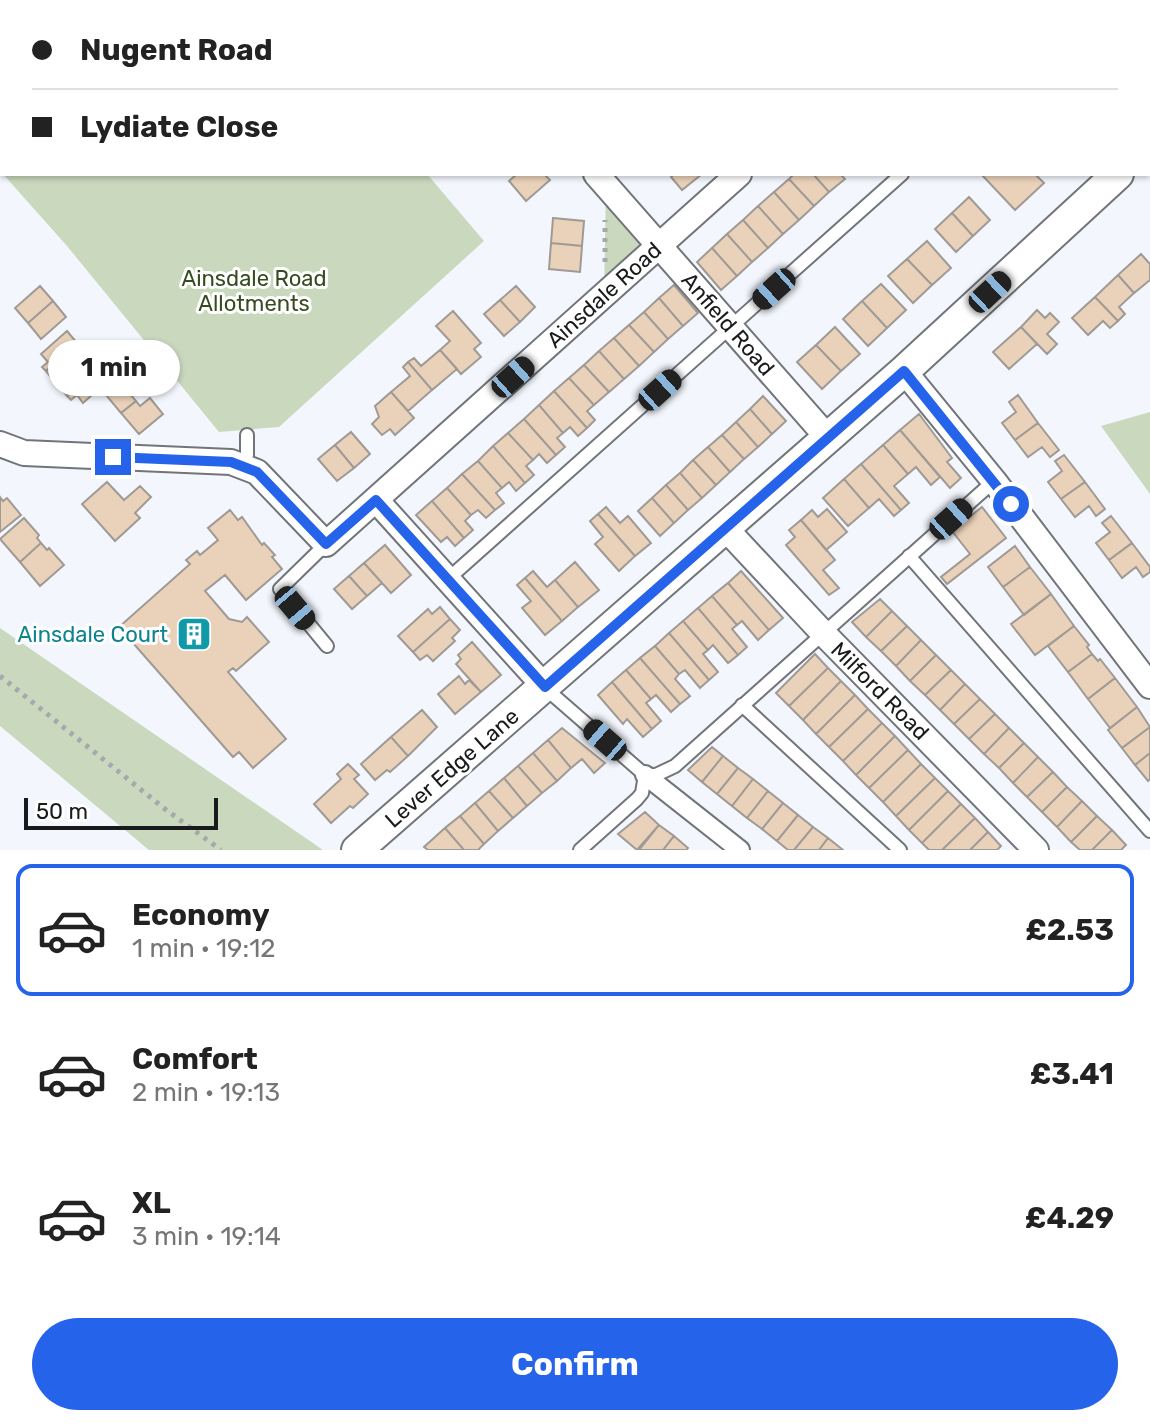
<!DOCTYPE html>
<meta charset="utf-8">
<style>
:root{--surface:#fff;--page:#f2f2f2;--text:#222;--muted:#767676;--line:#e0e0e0;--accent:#2563eb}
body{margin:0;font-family:Rubik,sans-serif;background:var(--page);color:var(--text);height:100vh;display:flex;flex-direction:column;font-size:30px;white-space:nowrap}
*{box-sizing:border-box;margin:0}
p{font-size:26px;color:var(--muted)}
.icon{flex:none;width:44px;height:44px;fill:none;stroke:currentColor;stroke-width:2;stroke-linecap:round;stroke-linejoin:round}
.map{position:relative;height:850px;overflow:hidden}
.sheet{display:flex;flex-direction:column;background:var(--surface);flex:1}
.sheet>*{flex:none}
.hud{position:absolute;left:0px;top:0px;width:1150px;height:176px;box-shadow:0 2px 6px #0004;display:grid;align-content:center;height:176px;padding:0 32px;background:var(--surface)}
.scale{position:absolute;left:24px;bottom:20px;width:194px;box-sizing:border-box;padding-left:8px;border:4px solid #191a1c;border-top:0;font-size:22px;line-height:28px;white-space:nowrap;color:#191a1c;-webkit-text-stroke:6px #fff;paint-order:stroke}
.end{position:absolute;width:36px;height:36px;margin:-18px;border:10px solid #2563eb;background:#fff;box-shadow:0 0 0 4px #fff}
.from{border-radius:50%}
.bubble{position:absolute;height:56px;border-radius:28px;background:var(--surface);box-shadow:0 2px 6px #0004;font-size:26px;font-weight:700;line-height:56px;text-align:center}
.car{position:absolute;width:24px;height:48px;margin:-24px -12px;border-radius:10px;box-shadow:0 0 6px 2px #0007;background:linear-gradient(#222 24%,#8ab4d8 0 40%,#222 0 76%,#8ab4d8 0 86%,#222 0)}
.hud b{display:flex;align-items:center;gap:28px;height:76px;font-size:30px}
.hud b+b{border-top:2px solid var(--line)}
.hud i{width:20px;height:20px;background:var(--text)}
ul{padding:14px 0 0;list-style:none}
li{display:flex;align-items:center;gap:24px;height:132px;margin:0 16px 12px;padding:0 16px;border:4px solid transparent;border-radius:16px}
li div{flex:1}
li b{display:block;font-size:30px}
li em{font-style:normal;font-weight:700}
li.selected{border-color:var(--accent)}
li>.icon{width:72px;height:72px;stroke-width:1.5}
.button{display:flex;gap:16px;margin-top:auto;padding:16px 32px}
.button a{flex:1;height:92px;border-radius:48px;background:var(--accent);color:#fff;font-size:32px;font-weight:700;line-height:92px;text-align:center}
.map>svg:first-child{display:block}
.green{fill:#cad8be}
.building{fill:#ead2ba;stroke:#9f9a95;stroke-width:2}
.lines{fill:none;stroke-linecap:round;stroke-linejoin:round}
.service-casing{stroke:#71757a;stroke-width:16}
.pedestrian-casing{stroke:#71757a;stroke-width:22}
.minor-casing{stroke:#71757a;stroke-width:28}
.tertiary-casing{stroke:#71757a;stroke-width:34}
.path{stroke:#a5a8ad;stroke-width:5;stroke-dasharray:4 6;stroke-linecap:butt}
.service{stroke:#fff;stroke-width:12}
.pedestrian{stroke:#fff;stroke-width:18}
.minor{stroke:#fff;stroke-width:24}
.tertiary{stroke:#fff;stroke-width:30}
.route{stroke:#2563eb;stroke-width:10}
.labels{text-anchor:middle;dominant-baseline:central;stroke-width:6;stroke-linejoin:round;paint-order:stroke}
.park-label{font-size:22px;fill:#364b1f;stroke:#fff}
.street-label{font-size:22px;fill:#191a1c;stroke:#fff}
.culture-label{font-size:22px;fill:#0d838f;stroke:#fff;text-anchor:end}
</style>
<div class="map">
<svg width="1150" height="850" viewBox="0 0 1150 850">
<rect width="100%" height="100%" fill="#f3f7fd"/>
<!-- green -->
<path class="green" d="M0 0H281L282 2H2V172Z
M3 174H427L484 241 279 427 219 432 67 246Z
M606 185 659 246 604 295Z
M1150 412V494L1101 426Z
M0 628 323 850H149L0 726Z"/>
<!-- building -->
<path class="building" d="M517 174H544L550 180 526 201 509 181Z
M674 174H702L682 190 671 177Z
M794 174H813L829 192 814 206 789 179Z
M813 174H840L845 179 829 192Z
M981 174H1035L1044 183 1015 210Z
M789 179 814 206 799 220 774 192Z
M774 192 799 220 783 234 758 206Z
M969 197 990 220 973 236 952 213Z
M758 206 783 234 768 248 743 220Z
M952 213 973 236 956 252 935 229Z
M553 218 584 221 582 246 551 243Z
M743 220 768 248 752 262 727 234Z
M727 234 752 262 737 276 712 248Z
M927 241 951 268 932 285 907 259Z
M551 243 582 246 580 272 549 269Z
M712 248 737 276 721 290 697 262Z
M1141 254 1150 264V280L1134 293 1118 275Z
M907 259 932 285 913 303 888 276Z
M1118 275 1134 293 1119 307 1125 314 1118 321 1095 297Z
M881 284 906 310 887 328 862 301Z
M674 285 698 313 683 326 659 298Z
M40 286 53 301 28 323 15 308Z
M516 286 535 307 520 322 500 300Z
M1095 297 1118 321 1110 328 1103 321 1088 335 1072 318Z
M659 298 683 326 668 339 644 312Z
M500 300 520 322 504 336 484 314Z
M53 301 66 317 41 339 28 323Z
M862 301 887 328 868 346 843 319Z
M1037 310 1045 318 1050 313 1059 322 1047 334 1057 344 1047 354 1021 327Z
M453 311 481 343 474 349 481 357 461 374 440 350 450 341 436 326Z
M644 312 668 339 654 352 629 325Z
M629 325 654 352 639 366 614 338Z
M835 327 860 354 841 371 816 345Z
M1021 327 1037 344 1009 369 993 352Z
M67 331 77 343 46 371 42 367 48 362 41 354Z
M614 338 639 366 624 379 599 351Z
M77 343 88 356 62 378 55 371 50 376 46 371Z
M816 345 841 371 822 389 797 362Z
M440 350 457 369 432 390 408 362 414 358 421 366Z
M599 351 624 379 609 392 584 365Z
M88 356 99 368 67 396 63 391 69 386 62 378Z
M408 362 432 390 408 411 391 392 410 376 403 367Z
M584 365 609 392 594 405 569 378Z
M99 368 109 380 83 403 77 395 71 400 67 396Z
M569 378 594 405 587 411 595 420 587 428 554 391Z
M121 383 136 401 121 413 106 395Z
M554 391 587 428 578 436 570 427 563 433 539 405Z
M391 392 414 418 395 435 390 429 382 435 372 424 379 417 375 406Z
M1018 395 1038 423 1015 440 1002 423 1016 412 1009 402Z
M763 396 786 421 772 434 750 409Z
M150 398 163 414 139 434 121 413 136 401 140 406Z
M539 405 563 433 557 438 565 447 556 455 524 419Z
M750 409 772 434 758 447 736 422Z
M919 414 952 458 947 462 961 478 950 488 900 430Z
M524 419 556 455 547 463 539 454 533 460 508 433Z
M736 422 758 447 744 459 722 435Z
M1038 423 1059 450 1050 457 1042 447 1028 457 1015 440Z
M900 430 940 477 931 485 916 467 908 474 883 445Z
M351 432 370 454 354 468 335 445Z
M508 433 533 460 526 466 534 475 525 483 493 446Z
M722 435 744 459 730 472 708 447Z
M335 445 354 468 337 481 318 459Z
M883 445 908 474 894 486 909 503 901 510 861 464Z
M493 446 525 483 516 491 509 482 502 488 478 461Z
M708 447 730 472 716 485 693 460Z
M1064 455 1085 482 1061 499 1048 482 1062 471 1055 461Z
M693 460 716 485 702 498 680 473Z
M478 461 502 488 496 493 504 503 495 510 462 474Z
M861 464 901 510 894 516 879 499 869 508 844 479Z
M680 473 702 498 688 510 666 485Z
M462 474 495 510 486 518 478 510 471 515 447 488Z
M844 479 869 508 848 526 823 498Z
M107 482 124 500 140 486 151 497 135 513 140 518 115 541 82 504Z
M1085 482 1105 509 1096 516 1089 506 1075 517 1061 499Z
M666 485 688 510 674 523 652 498Z
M447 488 471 515 465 521 473 530 464 538 432 501Z
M0 497 3 501 7 498 21 515 0 532Z
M652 498 674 523 660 536 638 511Z
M432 501 464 538 455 546 447 537 441 542 416 515Z
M606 507 620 523 628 516 651 543 635 556 598 514Z
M982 507 1006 538 947 584 941 577 970 554 952 531Z
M827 509 847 532 826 550 801 520 812 510 818 517Z
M230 510 238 520 242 517 262 545 264 543 275 555 272 557 282 569 246 600 225 575 205 591 229 619 242 622 247 617 269 642 236 671 233 668 228 672 286 739 253 768 239 752 233 757 119 627 190 564 186 560 197 551 200 555 218 540 208 528Z
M598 514 635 556 619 571 595 544 603 537 590 521Z
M1111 516 1132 543 1109 560 1096 543 1110 532 1102 523Z
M24 518 39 535 37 538 41 543 20 562 0 539Z
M801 520 835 560 823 570 839 588 829 595 786 545 795 537 789 530Z
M41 543 47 550 49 548 64 565 40 586 20 562Z
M1132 543 1150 567V572L1143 577 1136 567 1122 578 1109 560Z
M385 545 411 575 391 593 364 563Z
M1015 546 1030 567 1003 587 988 567Z
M575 562 599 590 578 607 555 580Z
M364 563 382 583 367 596 349 576Z
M1030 567 1051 594 1024 615 1003 587Z
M533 571 547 587 555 580 578 607 562 621 525 578Z
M741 571 783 618 769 630 728 583Z
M349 576 367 596 352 609 334 589Z
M525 578 562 621 545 635 522 608 531 601 517 585Z
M728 583 769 630 758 640 742 621 737 625 712 596Z
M1051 594 1074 626 1035 655 1011 624Z
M712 596 737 625 732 629 747 647 738 655 698 608Z
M880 599 892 611 866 637 852 622Z
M440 607 450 619 413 652 398 636 428 609 432 614Z
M698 608 738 655 728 663 713 645 708 650 683 621Z
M892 611 907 626 881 651 866 637Z
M450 619 460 630 452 638 455 641 433 661 427 655 420 660 413 652Z
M683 621 708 650 703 654 718 672 709 680 669 633Z
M907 626 921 640 896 666 881 651Z
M1074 626 1089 645 1087 647 1092 654 1068 672 1048 646Z
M669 633 709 680 700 688 685 670 679 674 655 646Z
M921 640 936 655 910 681 896 666Z
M472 642 501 675 481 692 456 664 461 659 458 655Z
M655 646 679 674 675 679 690 696 680 704 640 658Z
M815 654 828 668 789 706 776 693Z
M1092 654 1098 661 1100 659 1115 678 1088 699 1068 672Z
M936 655 951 670 925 695 910 681Z
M640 658 680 704 671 712 656 695 651 699 626 670Z
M828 668 841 681 803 720 789 706Z
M626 670 651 699 646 703 661 721 652 729 612 682Z
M951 670 965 684 940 710 925 695Z
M459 676 465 684 469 680 481 692 455 714 438 694Z
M1115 678 1137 707 1110 728 1088 699Z
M841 681 855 695 816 734 803 720Z
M612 682 652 729 643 737 627 719 623 724 598 695Z
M965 684 980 699 954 724 940 710Z
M855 695 868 709 829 747 816 734Z
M980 699 995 714 969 739 954 724Z
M1137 707 1150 727 1122 748 1108 730Z
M868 709 882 723 843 761 829 747Z
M422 710 437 727 408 756 391 737Z
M995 714 1009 728 984 754 969 739Z
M882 723 895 736 856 775 843 761Z
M1150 727V753L1135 765 1122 748Z
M562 728 605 763 594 773 582 759 571 768 548 740Z
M1009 728 1024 743 999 768 984 754Z
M895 736 908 750 869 788 856 775Z
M391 737 408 756 390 772 387 770 375 780 361 764Z
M548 740 571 768 557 781 533 753Z
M1024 743 1038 757 1013 783 999 768Z
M712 747 723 756 702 782 688 770Z
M908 750 921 764 883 802 869 788Z
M533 753 557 781 542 793 518 766Z
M1150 753V779L1148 781 1135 765Z
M723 756 738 768 717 794 702 782Z
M1038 757 1053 772 1027 797 1013 783Z
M348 764 359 775 354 779 368 794 353 808 350 806 331 823 314 804 341 779 337 774Z
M921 764 935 778 896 816 883 802Z
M518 766 542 793 527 806 504 778Z
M738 768 753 779 732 806 717 794Z
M1053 772 1067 787 1042 812 1027 797Z
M504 778 527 806 513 818 489 791Z
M935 778 948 791 909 830 896 816Z
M753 779 768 791 747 818 732 806Z
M1067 787 1082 801 1057 827 1042 812Z
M489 791 513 818 498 831 475 803Z
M768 791 783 803 762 829 747 818Z
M948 791 961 804 922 843 909 830Z
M1082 801 1097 816 1071 842 1057 827Z
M475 803 498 831 484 844 460 816Z
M783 803 798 815 777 841 762 829Z
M961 804 975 818 942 850H929L922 843Z
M645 812 659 825 637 850 618 834Z
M798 815 813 827 794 850H788L777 841Z
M460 816 484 844 478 850H464L445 828Z
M1097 816 1112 830 1092 850H1080L1071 842Z
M975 818 988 832 970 850H942Z
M659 825 674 836 663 850H639Z
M813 827 828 838 819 850H794Z
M445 828 464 850H428L424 847Z
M1112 830 1126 845 1121 850H1092Z
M988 832 1001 846 997 850H970Z
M674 836 688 848 686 850H663Z
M828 838 843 850H819Z"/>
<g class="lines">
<!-- service casing -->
<g class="service-casing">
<path id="service" d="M244 465 247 455V435
M326 544 280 589 327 646
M909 556 1150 831
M448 579 902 174
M545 688 645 775
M742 705 900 850
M645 775H656L675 766 994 481
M580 850 637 799 642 793 645 775"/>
</g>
<!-- pedestrian casing -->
<g class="pedestrian-casing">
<path id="pedestrian" d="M645 775 740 850"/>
</g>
<!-- minor casing -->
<g class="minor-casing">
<path id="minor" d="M443 0 444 2
M979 0 980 2
M932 2 934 0
M1110 2 1112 0
M596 174 828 438
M904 371 994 481 1150 686
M0 444 24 453 231 462 257 472 326 544 739 174
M376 500 545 687
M726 529 823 633 1036 850"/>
</g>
<!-- tertiary casing -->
<g class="tertiary-casing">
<path id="tertiary" d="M1148 146 1150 144
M357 850 904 371 1118 174"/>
</g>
<!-- path -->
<path class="path" d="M605 262V220
M0 676 165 809 221 850"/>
<!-- service -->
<use href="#service" class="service"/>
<!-- pedestrian -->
<use href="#pedestrian" class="pedestrian"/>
<!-- minor -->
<use href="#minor" class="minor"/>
<!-- tertiary -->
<use href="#tertiary" class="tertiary"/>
</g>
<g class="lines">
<!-- route -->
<path class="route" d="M113 457 231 462 257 472 326 544 376 500 545 687 904 371 1011 504"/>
</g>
<!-- icons -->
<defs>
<g id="building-square" transform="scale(1.8)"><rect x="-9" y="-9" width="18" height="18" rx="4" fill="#0f9aa8" stroke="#fff"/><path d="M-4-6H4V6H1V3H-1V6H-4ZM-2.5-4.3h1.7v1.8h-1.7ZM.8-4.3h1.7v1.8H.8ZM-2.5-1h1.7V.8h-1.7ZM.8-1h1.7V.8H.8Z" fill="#fff"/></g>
</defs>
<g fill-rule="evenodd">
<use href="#building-square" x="194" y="634"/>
</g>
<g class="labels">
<!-- park labels -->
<g class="park-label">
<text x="254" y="278">Ainsdale Road<tspan x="254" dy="25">Allotments</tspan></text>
</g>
<!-- street labels -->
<g class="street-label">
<text transform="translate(604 295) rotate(-42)">Ainsdale Road</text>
<text transform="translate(728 324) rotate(49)">Anfield Road</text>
<text transform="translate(880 691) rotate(45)">Milford Road</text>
<text transform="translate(452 768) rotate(-41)">Lever Edge Lane</text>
</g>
<!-- culture labels -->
<g class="culture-label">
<text x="168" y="634">Ainsdale Court</text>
</g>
</g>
</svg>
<div class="scale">50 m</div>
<i class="end from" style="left:1011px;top:504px"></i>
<i class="end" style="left:113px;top:457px"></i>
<div class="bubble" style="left:48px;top:340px;width:132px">1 min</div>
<i class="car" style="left:774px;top:289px;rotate:228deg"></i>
<i class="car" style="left:990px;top:292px;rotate:47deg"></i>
<i class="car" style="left:513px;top:377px;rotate:48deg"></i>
<i class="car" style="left:660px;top:390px;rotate:48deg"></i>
<i class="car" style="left:951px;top:519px;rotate:48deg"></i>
<i class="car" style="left:295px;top:608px;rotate:140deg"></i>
<i class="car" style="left:605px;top:740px;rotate:311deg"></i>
<div class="hud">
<b><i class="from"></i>Nugent Road</b>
<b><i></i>Lydiate Close</b>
</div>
</div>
<section class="sheet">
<ul>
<li class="selected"><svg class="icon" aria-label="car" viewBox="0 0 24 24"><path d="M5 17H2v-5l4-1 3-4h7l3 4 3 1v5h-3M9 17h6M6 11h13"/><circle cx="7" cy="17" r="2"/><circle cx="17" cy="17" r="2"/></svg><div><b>Economy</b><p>1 min · 19:12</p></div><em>£2.53</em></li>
<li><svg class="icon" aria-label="car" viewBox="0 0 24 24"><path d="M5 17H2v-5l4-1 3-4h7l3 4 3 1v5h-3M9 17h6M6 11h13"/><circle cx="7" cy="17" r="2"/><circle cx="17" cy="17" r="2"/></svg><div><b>Comfort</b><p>2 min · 19:13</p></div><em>£3.41</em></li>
<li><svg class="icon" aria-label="car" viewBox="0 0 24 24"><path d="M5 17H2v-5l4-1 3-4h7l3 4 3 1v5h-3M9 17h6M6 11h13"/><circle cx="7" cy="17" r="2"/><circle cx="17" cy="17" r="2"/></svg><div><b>XL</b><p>3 min · 19:14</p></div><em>£4.29</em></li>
</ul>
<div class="button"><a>Confirm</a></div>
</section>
